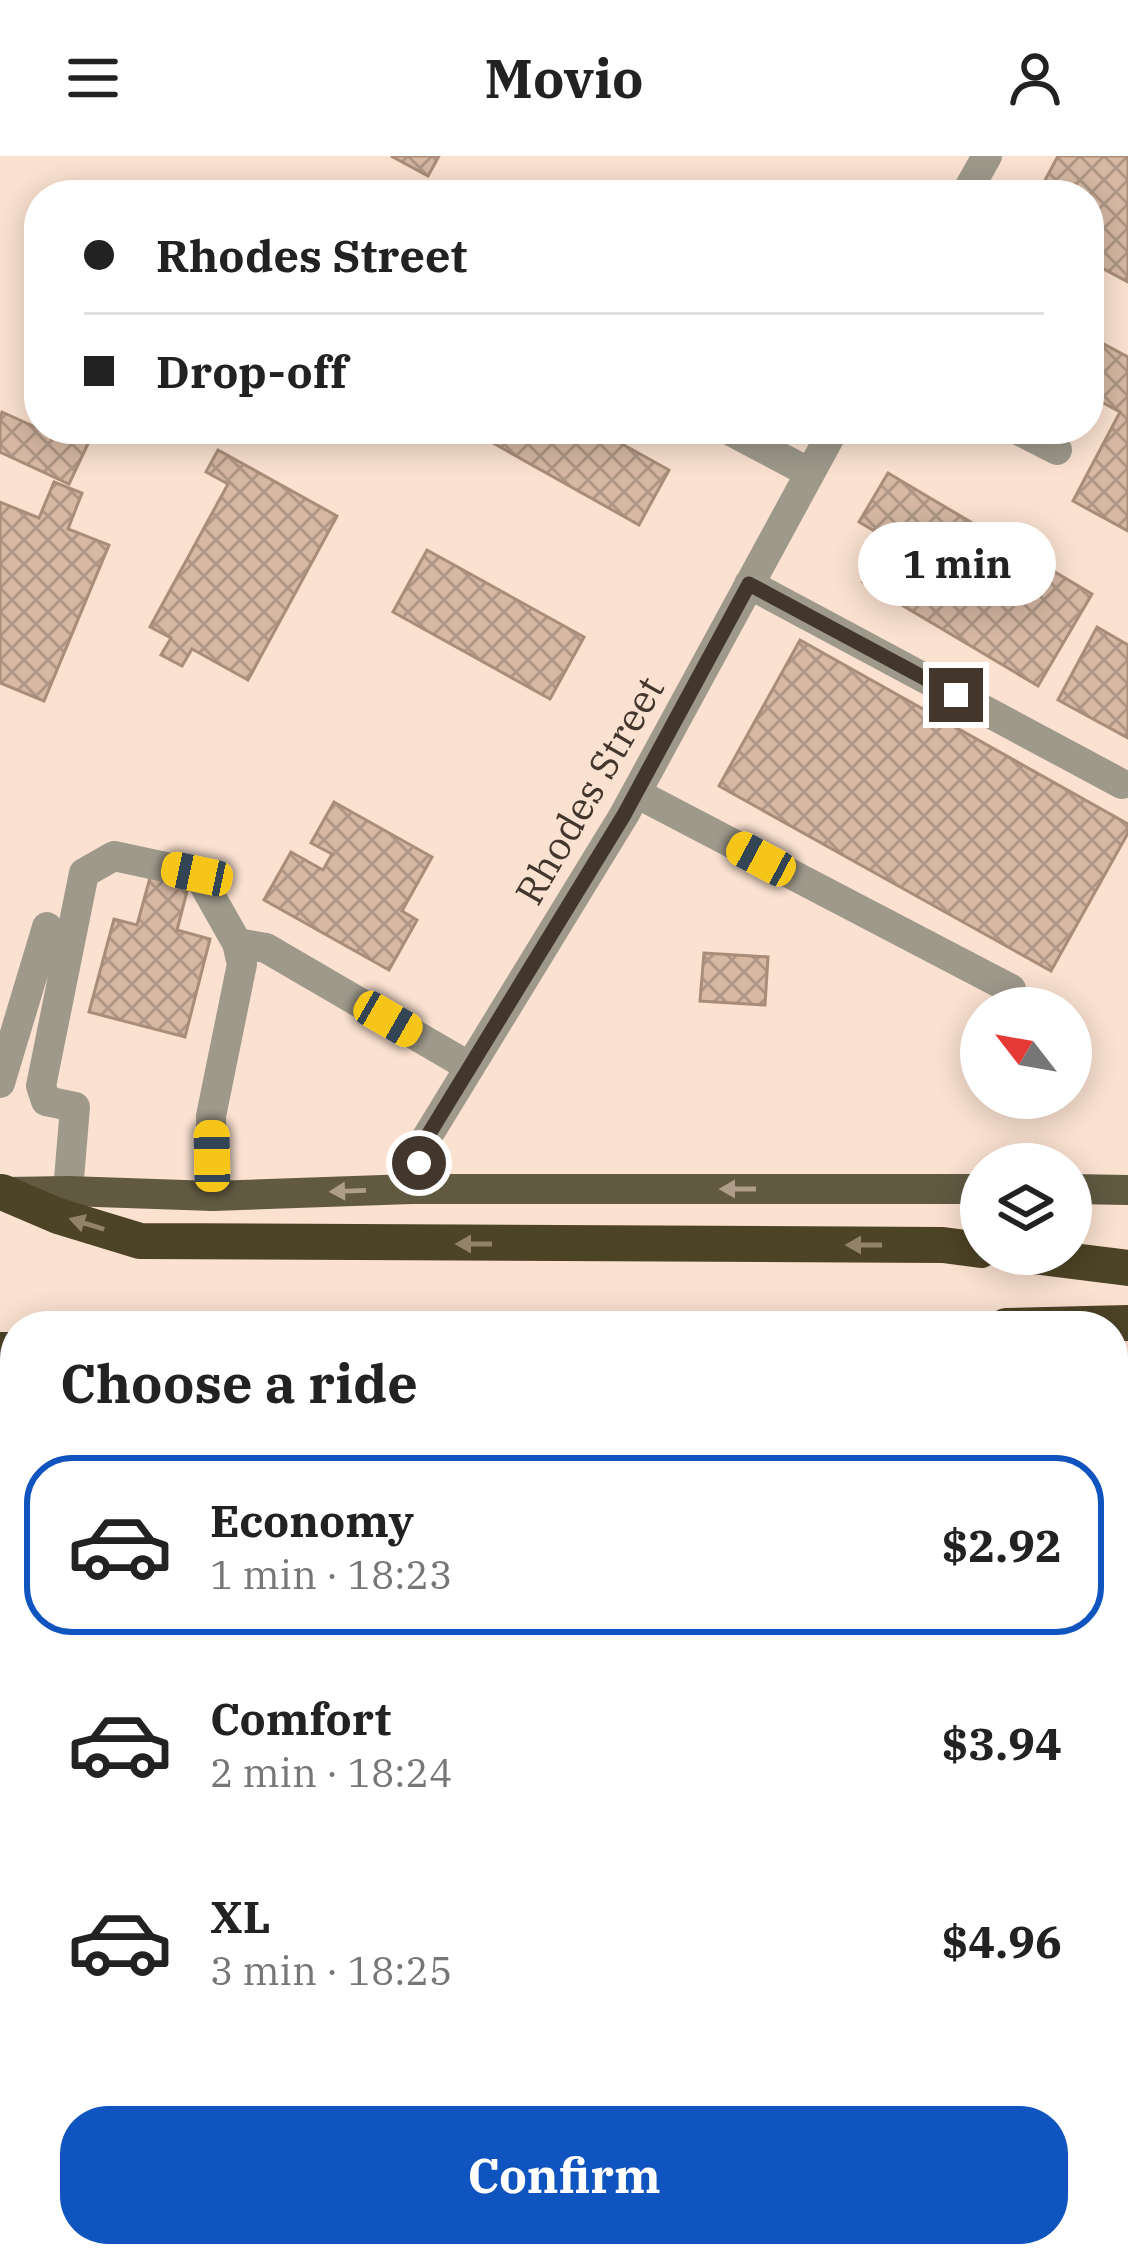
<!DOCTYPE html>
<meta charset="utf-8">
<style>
:root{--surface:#fff;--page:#f2f2f2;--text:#222;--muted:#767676;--line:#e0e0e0;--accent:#1054bf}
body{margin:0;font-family:"IBM Plex Serif",serif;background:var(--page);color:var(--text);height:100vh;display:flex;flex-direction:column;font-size:45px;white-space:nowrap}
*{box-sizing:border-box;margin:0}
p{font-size:39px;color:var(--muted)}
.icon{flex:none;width:66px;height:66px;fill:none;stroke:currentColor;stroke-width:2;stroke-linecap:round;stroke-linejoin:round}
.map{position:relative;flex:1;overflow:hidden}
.sheet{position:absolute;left:0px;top:1155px;width:1128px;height:957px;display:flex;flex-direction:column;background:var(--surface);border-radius:48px 48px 0 0;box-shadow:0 6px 30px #0003}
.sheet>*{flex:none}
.banner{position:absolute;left:24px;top:24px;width:1080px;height:264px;border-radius:48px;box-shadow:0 6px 30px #0003;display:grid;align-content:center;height:264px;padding:0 60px;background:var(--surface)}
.needle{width:78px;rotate:301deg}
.controls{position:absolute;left:960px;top:831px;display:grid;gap:24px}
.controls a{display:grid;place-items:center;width:132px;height:132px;border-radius:50%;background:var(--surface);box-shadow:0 6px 30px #0003;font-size:60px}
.end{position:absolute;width:54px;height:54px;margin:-27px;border:15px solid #42362d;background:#fff;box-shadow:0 0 0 6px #fff}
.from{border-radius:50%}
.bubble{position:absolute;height:84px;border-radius:42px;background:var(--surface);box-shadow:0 6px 30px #0003;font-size:39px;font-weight:700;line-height:84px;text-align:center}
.car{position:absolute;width:36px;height:72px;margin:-36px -18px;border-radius:15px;box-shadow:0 0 9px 3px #0007;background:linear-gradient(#f5c518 24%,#345 0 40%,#f5c518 0 76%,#345 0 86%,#f5c518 0)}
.banner b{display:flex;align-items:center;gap:42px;height:114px;font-size:45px}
.banner b+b{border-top:3px solid var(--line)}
.banner i{width:30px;height:30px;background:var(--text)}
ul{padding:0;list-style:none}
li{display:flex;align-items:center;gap:36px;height:180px;margin:0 24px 18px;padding:0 36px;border:6px solid transparent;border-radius:48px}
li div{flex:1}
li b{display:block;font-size:45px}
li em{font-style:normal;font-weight:700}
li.on{border-color:var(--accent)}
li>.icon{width:108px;height:108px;stroke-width:1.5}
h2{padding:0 60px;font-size:54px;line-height:144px}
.primary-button{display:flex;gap:24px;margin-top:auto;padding:24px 60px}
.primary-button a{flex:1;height:138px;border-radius:48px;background:var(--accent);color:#fff;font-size:48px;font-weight:700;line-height:138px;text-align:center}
header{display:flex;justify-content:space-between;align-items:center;height:156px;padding:0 60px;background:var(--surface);font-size:54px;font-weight:700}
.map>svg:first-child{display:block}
.building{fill:url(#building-cross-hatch);stroke:#a98d78;stroke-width:3}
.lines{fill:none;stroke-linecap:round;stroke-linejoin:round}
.minor{stroke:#9e998b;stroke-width:30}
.major{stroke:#625941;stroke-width:30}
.highway{stroke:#4d4326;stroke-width:36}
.oneway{fill:#ae9d88}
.oneway2{fill:#92826a}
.route{stroke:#42362d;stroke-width:15}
.labels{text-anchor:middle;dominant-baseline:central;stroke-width:12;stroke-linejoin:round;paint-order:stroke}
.street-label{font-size:39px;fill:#42362d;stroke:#fae1d0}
</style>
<header><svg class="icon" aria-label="menu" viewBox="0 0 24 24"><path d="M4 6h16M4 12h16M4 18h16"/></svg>Movio<svg class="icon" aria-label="person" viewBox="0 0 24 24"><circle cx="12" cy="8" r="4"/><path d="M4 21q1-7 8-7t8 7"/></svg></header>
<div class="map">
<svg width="1128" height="2110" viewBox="0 0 1128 2110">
<defs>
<pattern id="building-cross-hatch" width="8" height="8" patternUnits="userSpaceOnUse" patternTransform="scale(3)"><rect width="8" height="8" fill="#d6b8a3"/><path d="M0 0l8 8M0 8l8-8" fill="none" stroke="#af9685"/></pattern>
</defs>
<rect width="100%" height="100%" fill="#fae1d0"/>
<!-- building -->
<path class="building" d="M391 0H439L428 20Z
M1058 0H1128V126L1089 105V39H1037Z
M1089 180 1128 201V375L1073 345 1120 256 1089 239Z
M2 256 53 279 55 273H95L69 328 0 296V261Z
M501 273H595L669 314 639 369 493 287Z
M218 294 337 360 248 524 192 493 182 510 161 499 171 482 150 471 228 328 206 316Z
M888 317 1092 438 1038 530 863 426 888 383 859 366Z
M54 326 82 337 68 373 109 389 44 545 0 527V346L39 362Z
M427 394 584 481 550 543 393 456Z
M1097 471 1128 489V582L1058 544Z
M800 484 1128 668V677L1051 815 719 630Z
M334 646 432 701 402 755 417 764 389 814 264 744 291 696 323 714 332 698 311 687Z
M153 711 191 720 177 774 210 783 185 881 89 856 114 763 137 769Z
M704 797 768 801 765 849 700 845Z
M1113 1608 1128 1611 1127 1661 1113 1658Z
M15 1736V1864L0 1863V1772L13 1773Z
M1113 1987 1128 1991V2110H1057L1061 2097H1113Z
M726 2097H780L774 2110H719Z
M825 2097H881L875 2110H851Z"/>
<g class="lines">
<!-- minor -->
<path class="minor" d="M965 39 987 0
M727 273 810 317
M1016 273 1057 294
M749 428 1122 628
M636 637 1011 833
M237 787 266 792 470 911
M0 927 47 771
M411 1033 427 981 624 659 834 273
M68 1035 75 951 46 945 41 930 84 717 114 700 198 718 237 787 242 808 211 960 213 1040
M1113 1550 1128 1553
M0 1628 15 1627
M1113 1855 1121 1820 1128 1812
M0 1941H15
M1113 1950 1128 1958
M0 2077 15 2067
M223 2110 235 2097
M620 2110 627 2097"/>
<!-- major -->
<path class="major" d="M1071 1033 1128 1034
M6 1036 68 1035 213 1040 411 1033H981
M1113 1474 1128 1475
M0 1475 15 1474"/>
<!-- highway -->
<path class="highway" d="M2 1036 58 1060 140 1085 943 1089 981 1094
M1017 1098 1128 1112
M1006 1170 1128 1167
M0 1194H15
M1113 1314H1128
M0 1327H15
M1113 1411 1128 1410"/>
</g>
<!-- one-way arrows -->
<defs><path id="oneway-solid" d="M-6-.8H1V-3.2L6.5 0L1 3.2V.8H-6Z" transform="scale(3)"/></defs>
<g class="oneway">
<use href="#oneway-solid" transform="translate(738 1033) rotate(-180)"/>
<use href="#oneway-solid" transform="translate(348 1035) rotate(178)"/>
</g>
<g class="oneway2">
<use href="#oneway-solid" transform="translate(87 1068) rotate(-163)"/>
<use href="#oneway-solid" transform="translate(474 1088) rotate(-180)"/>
<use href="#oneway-solid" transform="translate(864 1089) rotate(-180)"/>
</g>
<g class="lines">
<!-- route -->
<path class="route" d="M419 1007 427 981 624 659 749 428 956 539"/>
</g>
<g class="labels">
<!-- street labels -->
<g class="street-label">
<text transform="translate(589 634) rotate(-60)">Rhodes Street</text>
</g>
</g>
</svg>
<div class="controls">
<a><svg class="needle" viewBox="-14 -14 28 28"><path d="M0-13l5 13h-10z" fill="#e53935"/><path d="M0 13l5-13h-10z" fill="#767676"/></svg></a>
<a><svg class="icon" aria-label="layers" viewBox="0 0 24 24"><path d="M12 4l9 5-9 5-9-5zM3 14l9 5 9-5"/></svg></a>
</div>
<i class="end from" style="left:419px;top:1007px"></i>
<i class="end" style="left:956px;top:539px"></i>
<div class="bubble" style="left:858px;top:366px;width:198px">1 min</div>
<i class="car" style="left:761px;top:703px;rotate:298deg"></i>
<i class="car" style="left:197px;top:718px;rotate:282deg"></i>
<i class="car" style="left:388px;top:863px;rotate:120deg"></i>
<i class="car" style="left:212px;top:1000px;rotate:359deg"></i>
<div class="banner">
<b><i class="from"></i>Rhodes Street</b>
<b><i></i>Drop-off</b>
</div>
<section class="sheet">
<h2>Choose a ride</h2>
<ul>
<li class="on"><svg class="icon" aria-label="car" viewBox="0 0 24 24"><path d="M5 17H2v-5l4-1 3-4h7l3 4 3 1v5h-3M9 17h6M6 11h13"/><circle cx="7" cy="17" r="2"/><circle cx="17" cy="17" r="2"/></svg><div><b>Economy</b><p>1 min · 18:23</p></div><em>$2.92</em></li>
<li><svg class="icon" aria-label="car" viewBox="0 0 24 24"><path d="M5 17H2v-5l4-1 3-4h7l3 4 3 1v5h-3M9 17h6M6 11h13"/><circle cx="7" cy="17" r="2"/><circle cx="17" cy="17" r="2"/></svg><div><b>Comfort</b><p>2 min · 18:24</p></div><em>$3.94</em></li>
<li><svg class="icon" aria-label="car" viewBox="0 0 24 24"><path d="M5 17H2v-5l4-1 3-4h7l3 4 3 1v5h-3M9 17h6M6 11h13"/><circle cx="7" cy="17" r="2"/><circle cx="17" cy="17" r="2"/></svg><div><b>XL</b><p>3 min · 18:25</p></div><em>$4.96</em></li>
</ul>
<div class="primary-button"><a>Confirm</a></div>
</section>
</div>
